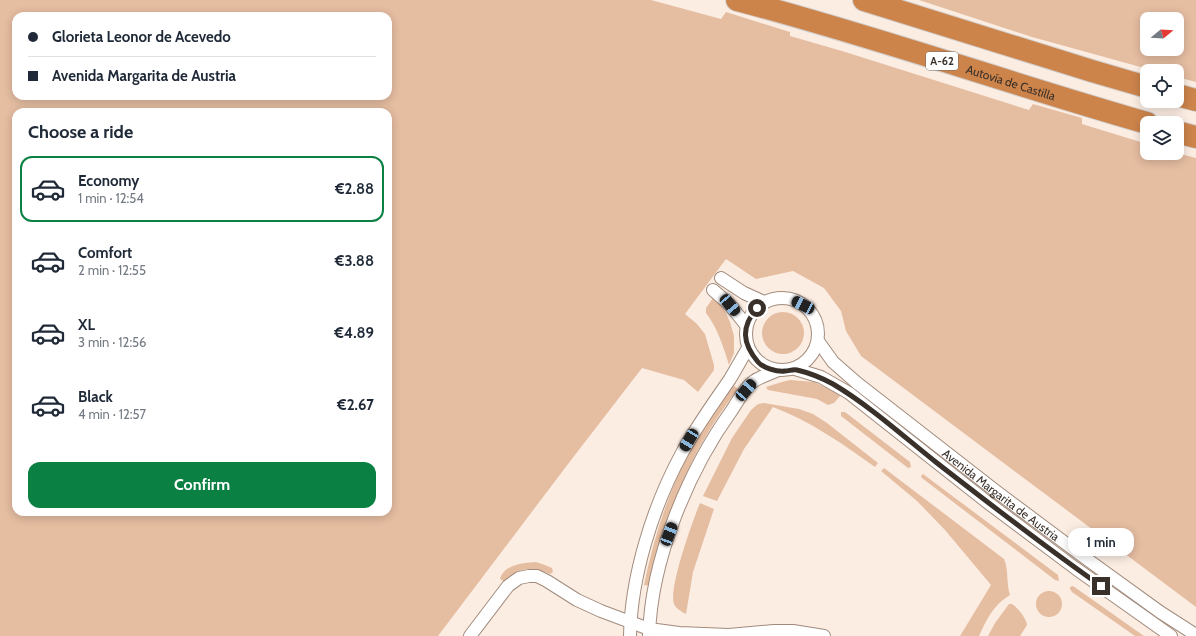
<!DOCTYPE html>
<meta charset="utf-8">
<style>
:root{--surface:#fff;--page:#f2f2f3;--text:#1f2937;--muted:#747a83;--line:#e0e1e3;--accent:#0b8043}
body{margin:0;font-family:Cabin,sans-serif;background:var(--page);color:var(--text);height:100vh;display:flex;flex-direction:column;font-size:15px;white-space:nowrap}
*{box-sizing:border-box;margin:0}
p{font-size:13px;color:var(--muted)}
.icon{flex:none;width:22px;height:22px;fill:none;stroke:currentColor;stroke-width:2;stroke-linecap:round;stroke-linejoin:round}
.map{position:relative;flex:1;overflow:hidden}
.drawer{position:absolute;left:12px;top:108px;width:380px;height:408px;display:flex;flex-direction:column;background:var(--surface);border-radius:12px;box-shadow:0 2px 10px #0003}
.drawer>*{flex:none}
.hud{position:absolute;left:12px;top:12px;width:380px;height:88px;border-radius:12px;box-shadow:0 2px 10px #0003;display:grid;align-content:center;height:88px;padding:0 16px;background:var(--surface)}
.needle{width:26px;rotate:72deg}
.controls{position:absolute;left:1140px;top:12px;display:grid;gap:8px}
.controls a{display:grid;place-items:center;width:44px;height:44px;border-radius:8px;background:var(--surface);box-shadow:0 2px 10px #0003;font-size:20px}
.end{position:absolute;width:18px;height:18px;margin:-9px;border:5px solid #39302a;background:#fff;box-shadow:0 0 0 2px #fff}
.from{border-radius:50%}
.bubble{position:absolute;height:28px;border-radius:12px;background:var(--surface);box-shadow:0 2px 10px #0003;font-size:13px;font-weight:700;line-height:28px;text-align:center}
.car{position:absolute;width:12px;height:24px;margin:-12px -6px;border-radius:5px;box-shadow:0 0 3px 1px #0007;background:linear-gradient(#222 24%,#8ab4d8 0 40%,#222 0 76%,#8ab4d8 0 86%,#222 0)}
.hud b{display:flex;align-items:center;gap:14px;height:38px;font-size:15px}
.hud b+b{border-top:1px solid var(--line)}
.hud i{width:10px;height:10px;background:var(--text)}
ul{padding:0;list-style:none}
li{display:flex;align-items:center;gap:12px;height:66px;margin:0 8px 6px;padding:0 8px;border:2px solid transparent;border-radius:12px}
li div{flex:1}
li b{display:block;font-size:15px}
li em{font-style:normal;font-weight:700}
li.on{border-color:var(--accent)}
li>.icon{width:36px;height:36px;stroke-width:1.5}
h2{padding:0 16px;font-size:18px;line-height:48px}
.button{display:flex;gap:8px;margin-top:auto;padding:8px 16px}
.button a{flex:1;height:46px;border-radius:12px;background:var(--accent);color:#fff;font-size:16px;font-weight:700;line-height:46px;text-align:center}
.map>svg:first-child{display:block}
.green{fill:#e5bda1;fill-rule:evenodd}
.lines{fill:none;stroke-linecap:round;stroke-linejoin:round}
.street-casing{stroke:#a18b7c;stroke-width:14}
.highway-casing{stroke:#d3d1d0;stroke-width:24}
.street{stroke:#fff;stroke-width:12}
.highway{stroke:#cd844b;stroke-width:22}
.route{stroke:#39302a;stroke-width:5}
.labels{text-anchor:middle;dominant-baseline:central;stroke-width:3.5;stroke-linejoin:round;paint-order:stroke}
.shield{fill:#fefefe;stroke:#746e6a;stroke-width:1}
.shield-label{font-size:11px;font-weight:bold;fill:#39302a}
.street-label{font-size:12px;fill:#39302a;stroke:#fefefe}
</style>
<div class="map">
<svg width="1196" height="636" viewBox="0 0 1196 636">
<rect width="100%" height="100%" fill="#fcede3"/>
<!-- green -->
<path class="green" d="M0 0H651L721 19 726 12 790 32V36L842 51 1029 110 1033 104 1082 118V124L1147 144V153H1177L1196 158V607L861 356 846 331 841 311 824 288 793 271 756 279 726 259 685 314 697 324 705 334 714 365V370L698 392 684 380 642 368 568 464 438 636H0ZM16 16H388V96H16ZM16 112H388V512H16Z
M919 0H1196V82L1177 77V71H1155L1032 37ZM1147 19H1177V49H1147Z
M713 298 725 311 730 322 734 336V353L729 365C723 346 718 329 706 313V308Z
M762 333a21 21 0 1 1 42 0a21 21 0 1 1-42 0Z
M790 380 814 382 841 395 834 403 828 405 817 399 768 390 766 387 782 382Z
M733 385 738 389C705 430 679 482 664 533 658 550 655 569 651 586L644 585C654 536 669 490 692 446 704 424 719 405 733 385Z
M764 403 799 409 813 414 827 423 878 463 875 467C843 444 810 421 773 407L744 449 717 501 703 496 732 438 751 410 758 404Z
M841 412H845L910 462 911 467 908 468 841 416Z
M884 468 1004 559C1009 570 1006 583 1010 595 993 605 987 619 979 636H960L991 585 945 530 917 501 881 471Z
M923 474 1058 575 1059 581 1055 580 922 478 921 476Z
M700 503 714 509 693 572 686 614C681 611 676 609 674 604 668 589 693 520 700 503Z
M536 562 545 565 552 568 553 572 550 574C534 567 516 566 505 582L500 579C504 564 524 563 536 562Z
M1073 586 1144 636H1135L1072 592 1070 589V587Z
M1036 604a13 13 0 1 1 26 0a13 13 0 1 1-26 0Z
M1009 604H1012C1018 608 1026 618 1027 625L1020 636H988L995 623Z"/>
<g class="lines">
<!-- street casing -->
<g class="street-casing">
<g id="street">
<path d="M721 278 744 293 764 302"/>
<path d="M713 290 730 305 746 325"/>
<circle cx="782" cy="334" r="36"/>
<path id="s1" d="M818 341 833 362 857 383 997 492 1084 557 1160 612 1196 635"/>
<path d="M795 369 821 377 849 393 987 502 1075 568 1171 636"/>
<path d="M470 636 508 586 519 578 529 576H537L547 581 577 600 601 611 649 629 679 633 729 635 774 631H793L824 636"/>
<path d="M630 636C631 576 653 506 682 453 696 427 713 404 730 379 736 369 742 358 748 348"/>
<path d="M649 636C651 560 688 471 732 410 738 401 745 387 754 381 760 377 769 374 776 371"/>
</g>
</g>
<!-- highway casing -->
<g class="highway-casing">
<g id="highway">
<path id="s2" d="M737 0C875 36 1010 84 1147 123"/>
<path d="M864 0 1092 71 1147 87"/>
<path d="M1177 95 1196 100"/>
<path d="M1177 132 1196 137"/>
</g>
</g>
<!-- street -->
<use href="#street" class="street"/>
<!-- highway -->
<use href="#highway" class="highway"/>
</g>
<g class="lines">
<!-- route -->
<path class="route" d="M757 308C741 327 742 343 758 362 763 368 777 372 785 371 789 371 793 369 797 370 810 373 822 378 833 384 870 406 903 436 937 463 991 505 1045 547 1101 586"/>
</g>
<g class="labels">
<!-- shield labels -->
<rect class="shield" x="926" y="52" width="32" height="18" rx="3"/>
<g class="shield-label">
<text x="942" y="61">A-62</text>
</g>
<!-- street labels -->
<g class="street-label">
<text stroke="none"><textPath href="#s2" startOffset="286">Autovía de Castilla</textPath></text>
<text stroke="none"><textPath href="#s1" startOffset="240">Avenida Margarita de Austria</textPath></text>
</g>
</g>
</svg>
<div class="controls">
<a><svg class="needle" viewBox="-14 -14 28 28"><path d="M0-13l5 13h-10z" fill="#e53935"/><path d="M0 13l5-13h-10z" fill="#747a83"/></svg></a>
<a><svg class="icon" aria-label="locate" viewBox="0 0 24 24"><circle cx="12" cy="12" r="6"/><path d="M12 2v4M12 18v4M2 12h4M18 12h4"/></svg></a>
<a><svg class="icon" aria-label="layers" viewBox="0 0 24 24"><path d="M12 4l9 5-9 5-9-5zM3 14l9 5 9-5"/></svg></a>
</div>
<i class="end from" style="left:757px;top:308px"></i>
<i class="end" style="left:1101px;top:586px"></i>
<div class="bubble" style="left:1068px;top:528px;width:66px">1 min</div>
<i class="car" style="left:730px;top:305px;rotate:140deg"></i>
<i class="car" style="left:803px;top:305px;rotate:296deg"></i>
<i class="car" style="left:746px;top:390px;rotate:41deg"></i>
<i class="car" style="left:689px;top:440px;rotate:211deg"></i>
<i class="car" style="left:669px;top:534px;rotate:21deg"></i>
<div class="hud">
<b><i class="from"></i>Glorieta Leonor de Acevedo</b>
<b><i></i>Avenida Margarita de Austria</b>
</div>
<section class="drawer">
<h2>Choose a ride</h2>
<ul>
<li class="on"><svg class="icon" aria-label="car" viewBox="0 0 24 24"><path d="M5 17H2v-5l4-1 3-4h7l3 4 3 1v5h-3M9 17h6M6 11h13"/><circle cx="7" cy="17" r="2"/><circle cx="17" cy="17" r="2"/></svg><div><b>Economy</b><p>1 min · 12:54</p></div><em>€2.88</em></li>
<li><svg class="icon" aria-label="car" viewBox="0 0 24 24"><path d="M5 17H2v-5l4-1 3-4h7l3 4 3 1v5h-3M9 17h6M6 11h13"/><circle cx="7" cy="17" r="2"/><circle cx="17" cy="17" r="2"/></svg><div><b>Comfort</b><p>2 min · 12:55</p></div><em>€3.88</em></li>
<li><svg class="icon" aria-label="car" viewBox="0 0 24 24"><path d="M5 17H2v-5l4-1 3-4h7l3 4 3 1v5h-3M9 17h6M6 11h13"/><circle cx="7" cy="17" r="2"/><circle cx="17" cy="17" r="2"/></svg><div><b>XL</b><p>3 min · 12:56</p></div><em>€4.89</em></li>
<li><svg class="icon" aria-label="car" viewBox="0 0 24 24"><path d="M5 17H2v-5l4-1 3-4h7l3 4 3 1v5h-3M9 17h6M6 11h13"/><circle cx="7" cy="17" r="2"/><circle cx="17" cy="17" r="2"/></svg><div><b>Black</b><p>4 min · 12:57</p></div><em>€2.67</em></li>
</ul>
<div class="button"><a>Confirm</a></div>
</section>
</div>
